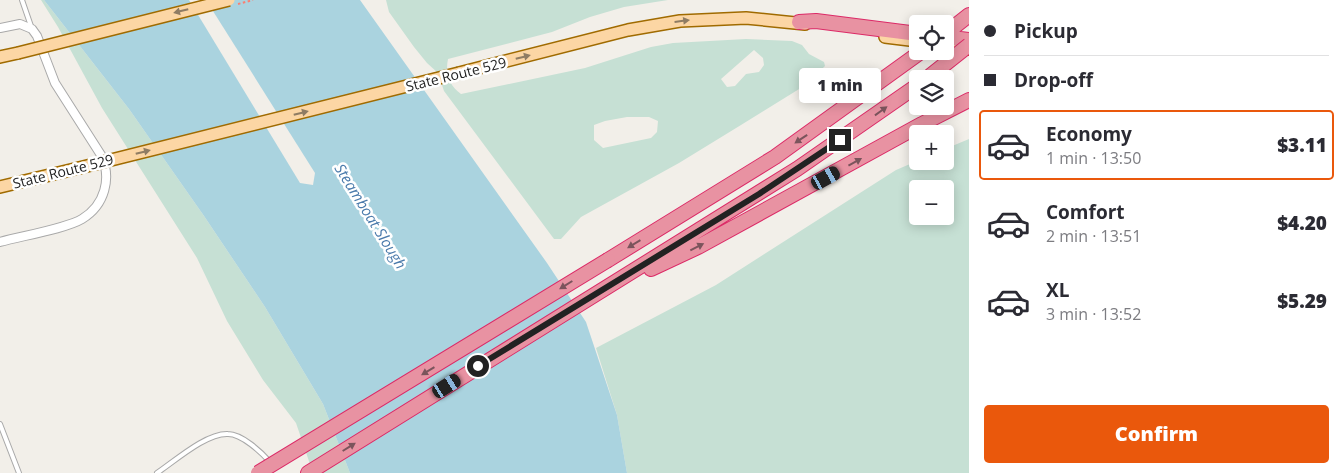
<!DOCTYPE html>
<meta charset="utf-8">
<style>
:root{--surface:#fff;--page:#f2f2f3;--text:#2b2b33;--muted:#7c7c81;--line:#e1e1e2;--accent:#ea580c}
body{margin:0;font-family:"Open Sans",sans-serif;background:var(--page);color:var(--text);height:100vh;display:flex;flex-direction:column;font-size:19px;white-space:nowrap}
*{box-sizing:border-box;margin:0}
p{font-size:16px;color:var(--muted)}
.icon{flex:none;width:28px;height:28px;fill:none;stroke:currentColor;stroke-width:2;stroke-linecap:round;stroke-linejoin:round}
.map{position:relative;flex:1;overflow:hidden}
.details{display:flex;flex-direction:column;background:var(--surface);width:375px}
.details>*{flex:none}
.hud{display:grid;align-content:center;height:110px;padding:0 15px;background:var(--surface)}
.buttons{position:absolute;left:909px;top:15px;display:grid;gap:10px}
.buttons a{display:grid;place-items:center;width:45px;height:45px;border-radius:5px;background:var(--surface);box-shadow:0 2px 12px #0003;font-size:25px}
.end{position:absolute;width:22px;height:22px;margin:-11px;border:6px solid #222;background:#fff;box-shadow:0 0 0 2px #fff}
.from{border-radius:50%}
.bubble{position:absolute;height:35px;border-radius:5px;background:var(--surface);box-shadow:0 2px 12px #0003;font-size:16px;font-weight:800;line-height:35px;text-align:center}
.car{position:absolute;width:15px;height:30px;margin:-15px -8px;border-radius:6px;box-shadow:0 0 4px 1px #0007;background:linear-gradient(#222 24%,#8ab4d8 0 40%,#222 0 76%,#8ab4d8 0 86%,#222 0)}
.hud b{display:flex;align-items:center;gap:18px;height:48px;font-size:19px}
.hud b+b{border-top:1px solid var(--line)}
.hud i{width:12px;height:12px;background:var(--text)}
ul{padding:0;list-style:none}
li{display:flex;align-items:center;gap:15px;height:70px;margin:0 10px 8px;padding:0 5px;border:2px solid transparent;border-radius:5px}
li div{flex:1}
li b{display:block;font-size:19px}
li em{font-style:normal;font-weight:800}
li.on{border-color:var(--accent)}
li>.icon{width:45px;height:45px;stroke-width:1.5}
.action{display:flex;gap:10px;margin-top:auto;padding:10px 15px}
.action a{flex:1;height:58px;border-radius:5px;background:var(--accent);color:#fff;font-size:20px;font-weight:800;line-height:58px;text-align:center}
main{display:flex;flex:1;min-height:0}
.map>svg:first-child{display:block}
.wetland{fill:#c6e0d4;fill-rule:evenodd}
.water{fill:#aad3df}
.pier{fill:#f2efe9}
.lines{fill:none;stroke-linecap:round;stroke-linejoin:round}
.service-casing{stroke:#a9a9a9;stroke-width:6}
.minor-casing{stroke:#a9a9a9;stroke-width:10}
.primary-casing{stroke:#a06b00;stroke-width:14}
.motorway-casing{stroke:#dc2a67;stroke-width:16}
.service{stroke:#fff;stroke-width:4}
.minor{stroke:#fff;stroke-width:8}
.primary{stroke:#fcd6a4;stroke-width:11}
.motorway{stroke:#e892a2;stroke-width:14}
.primary-bridge-casing{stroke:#a06b00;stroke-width:14;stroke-linecap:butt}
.motorway-bridge-casing{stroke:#dc2a67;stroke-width:16;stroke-linecap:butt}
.path-bridge{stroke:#fa8072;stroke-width:2;stroke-dasharray:2.5 2.5;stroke-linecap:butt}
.primary-bridge{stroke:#fcd6a4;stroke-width:11}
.motorway-bridge{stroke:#e892a2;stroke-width:14}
.oneway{fill:#8f7c63}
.oneway2{fill:#7b545c}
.route{stroke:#222;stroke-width:6}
.labels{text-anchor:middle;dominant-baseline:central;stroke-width:5;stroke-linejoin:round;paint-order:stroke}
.street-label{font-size:14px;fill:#222;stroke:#fff}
.water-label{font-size:15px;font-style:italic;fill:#4a7aab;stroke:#fff}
</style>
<main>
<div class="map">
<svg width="969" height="473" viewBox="0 0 969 473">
<rect width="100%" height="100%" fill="#f2efe9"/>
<!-- wetland -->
<path class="wetland" d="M41 0H44L129 109 204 216 265 307 323 404 350 473H313L296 423 263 380 227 321 197 258 102 108 58 27Z
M386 0H668L624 7 590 17 552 32 448 59C445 74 449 85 461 94L585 68 651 47 673 43 746 39 792 41 802 45 809 54 824 62 825 66 804 86 741 125 679 163 581 217 561 239H554L444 91 438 73 427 63 414 47 389 12ZM754 50 763 58 764 65 759 72 746 74 735 86 727 87 721 79ZM627 117H649L658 121 657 132 651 138 603 148 594 140V125L605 121Z
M969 139V473H627L617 415 596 348 716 285 896 170 917 161H945V149ZM918 189H945V216H918Z"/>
<!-- water -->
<path class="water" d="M44 0H360L547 263 586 322 617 415 627 473H350L323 404 265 307 204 216 129 109Z"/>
<!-- pier -->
<path class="pier" d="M189 0H206L315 173 313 185 300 183Z"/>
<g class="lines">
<!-- service casing -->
<g class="service-casing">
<path id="service" d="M22 0 32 29
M0 424 19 473
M157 473C175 461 206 433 228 434 242 434 261 452 270 462"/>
</g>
<!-- minor casing -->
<g class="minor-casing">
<path id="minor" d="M0 28 20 24 32 29 37 36 55 83 101 155C112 178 105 205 82 219 65 229 21 236 0 242"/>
</g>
<!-- primary casing -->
<g class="primary-casing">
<path id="primary" d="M885 37 918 41
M945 46 969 49
M0 57 18 53
M459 73 628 30 680 21 746 18 805 24
M0 187 79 168"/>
</g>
<!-- motorway casing -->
<g class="motorway-casing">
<path id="motorway" d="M799 22 816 21 918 34
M945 34 969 15
M945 37 969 40
M608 260 775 157 922 51
M651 269 698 247 922 124 969 100
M308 473 797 169 918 85"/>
</g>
<!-- service -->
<use href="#service" class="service"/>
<!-- minor -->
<use href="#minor" class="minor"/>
<!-- primary -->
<use href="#primary" class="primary"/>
<!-- motorway -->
<use href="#motorway" class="motorway"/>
<!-- primary-bridge casing -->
<g class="primary-bridge-casing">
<path id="primary-bridge" d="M18 53 229 0
M79 168 459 73"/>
</g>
<!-- motorway-bridge casing -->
<g class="motorway-bridge-casing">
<path id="motorway-bridge" d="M930 76 969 45
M258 473 608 260"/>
</g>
<!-- path-bridge -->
<path class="path-bridge" d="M238 4 253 0"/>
<!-- primary-bridge -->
<use href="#primary-bridge" class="primary-bridge"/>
<!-- motorway-bridge -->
<use href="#motorway-bridge" class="motorway-bridge"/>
</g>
<!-- one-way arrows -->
<defs><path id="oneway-solid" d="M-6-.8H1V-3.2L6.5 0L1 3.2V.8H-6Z" transform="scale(1.25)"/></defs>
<g class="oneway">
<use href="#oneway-solid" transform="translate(181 11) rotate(166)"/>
<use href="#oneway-solid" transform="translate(682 21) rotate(-7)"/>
<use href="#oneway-solid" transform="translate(523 57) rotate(-14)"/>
<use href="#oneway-solid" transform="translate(301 113) rotate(-14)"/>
<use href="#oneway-solid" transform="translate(143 152) rotate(-14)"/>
</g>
<g class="oneway2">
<use href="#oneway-solid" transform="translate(881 111) rotate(-36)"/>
<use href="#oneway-solid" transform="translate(801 139) rotate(146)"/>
<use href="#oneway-solid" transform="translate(855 162) rotate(-29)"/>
<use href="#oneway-solid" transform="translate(634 244) rotate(149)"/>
<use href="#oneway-solid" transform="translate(697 247) rotate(-27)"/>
<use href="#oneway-solid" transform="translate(566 285) rotate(148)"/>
<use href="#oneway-solid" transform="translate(428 371) rotate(149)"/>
<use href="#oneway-solid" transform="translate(349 447) rotate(-32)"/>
</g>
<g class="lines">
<!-- route -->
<path class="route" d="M478 366 759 194 840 140"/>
</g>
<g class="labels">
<!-- street labels -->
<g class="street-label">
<text transform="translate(456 74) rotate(-14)">State Route 529</text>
<text transform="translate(63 171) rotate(-14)">State Route 529</text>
</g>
<!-- water labels -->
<g class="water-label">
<text transform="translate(371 216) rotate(58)">Steamboat Slough</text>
</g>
</g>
</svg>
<div class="buttons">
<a><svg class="icon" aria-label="locate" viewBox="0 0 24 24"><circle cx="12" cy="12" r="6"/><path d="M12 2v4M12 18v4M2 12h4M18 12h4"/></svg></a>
<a><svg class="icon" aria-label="layers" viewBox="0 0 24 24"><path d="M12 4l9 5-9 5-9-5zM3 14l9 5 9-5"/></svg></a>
<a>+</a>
<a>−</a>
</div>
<i class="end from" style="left:478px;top:366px"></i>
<i class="end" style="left:840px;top:140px"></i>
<div class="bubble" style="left:799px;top:68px;width:82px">1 min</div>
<i class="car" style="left:826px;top:178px;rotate:61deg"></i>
<i class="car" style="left:447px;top:386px;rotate:58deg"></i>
</div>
<section class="details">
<div class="hud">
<b><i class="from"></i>Pickup</b>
<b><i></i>Drop-off</b>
</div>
<ul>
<li class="on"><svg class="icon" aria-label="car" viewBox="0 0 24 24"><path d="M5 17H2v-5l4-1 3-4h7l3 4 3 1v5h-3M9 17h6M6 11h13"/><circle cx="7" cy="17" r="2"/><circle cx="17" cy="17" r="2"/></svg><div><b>Economy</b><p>1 min · 13:50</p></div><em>$3.11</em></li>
<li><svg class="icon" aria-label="car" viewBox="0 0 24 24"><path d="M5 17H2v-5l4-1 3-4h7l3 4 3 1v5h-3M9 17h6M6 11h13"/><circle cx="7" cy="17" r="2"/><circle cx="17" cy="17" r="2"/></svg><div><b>Comfort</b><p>2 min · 13:51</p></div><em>$4.20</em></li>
<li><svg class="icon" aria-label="car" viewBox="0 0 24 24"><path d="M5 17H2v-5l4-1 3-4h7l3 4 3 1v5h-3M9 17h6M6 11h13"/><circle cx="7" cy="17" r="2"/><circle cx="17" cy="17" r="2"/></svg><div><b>XL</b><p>3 min · 13:52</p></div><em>$5.29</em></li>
</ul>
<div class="action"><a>Confirm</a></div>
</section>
</main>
